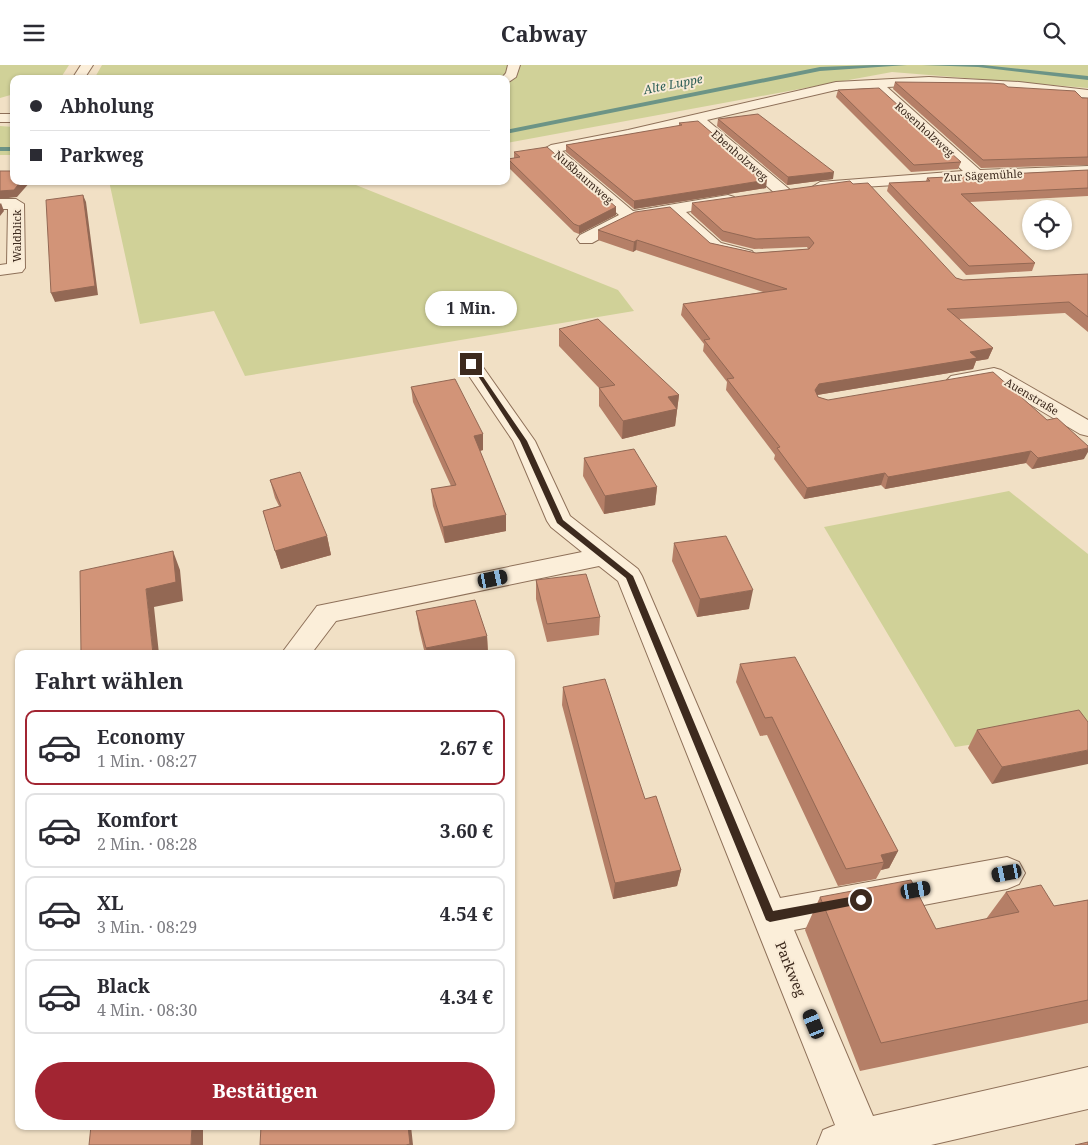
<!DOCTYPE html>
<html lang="de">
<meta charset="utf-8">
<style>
:root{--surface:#fff;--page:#f7f7f7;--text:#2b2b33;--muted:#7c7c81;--line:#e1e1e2;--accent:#a22532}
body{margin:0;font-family:"Noto Serif",serif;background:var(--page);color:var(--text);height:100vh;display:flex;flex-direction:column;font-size:19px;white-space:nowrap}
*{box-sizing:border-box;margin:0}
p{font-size:16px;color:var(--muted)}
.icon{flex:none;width:28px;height:28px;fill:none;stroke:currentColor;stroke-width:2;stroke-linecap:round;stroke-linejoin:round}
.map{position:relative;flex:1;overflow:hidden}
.panel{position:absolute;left:15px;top:585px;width:500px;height:480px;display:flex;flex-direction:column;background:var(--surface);border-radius:10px;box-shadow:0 1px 4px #0004}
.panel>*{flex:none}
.guide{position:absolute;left:10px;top:10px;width:500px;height:110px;border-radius:10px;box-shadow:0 1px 4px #0004;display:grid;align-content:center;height:110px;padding:0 20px;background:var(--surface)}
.buttons{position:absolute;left:1022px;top:135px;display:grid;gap:10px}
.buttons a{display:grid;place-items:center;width:50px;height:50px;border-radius:50%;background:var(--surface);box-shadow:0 1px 4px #0004;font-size:25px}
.end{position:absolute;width:22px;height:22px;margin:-11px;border:6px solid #3d2a1e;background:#fff;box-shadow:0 0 0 2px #fff}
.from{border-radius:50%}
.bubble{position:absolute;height:35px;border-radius:18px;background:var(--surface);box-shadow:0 1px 4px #0004;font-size:16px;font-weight:700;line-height:35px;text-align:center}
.car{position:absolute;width:15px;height:30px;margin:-15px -8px;border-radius:6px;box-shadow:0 0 4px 1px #0007;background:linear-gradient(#222 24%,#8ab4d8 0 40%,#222 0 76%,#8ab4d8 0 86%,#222 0)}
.guide b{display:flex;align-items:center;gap:18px;height:48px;font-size:19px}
.guide b+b{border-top:1px solid var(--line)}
.guide i{width:12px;height:12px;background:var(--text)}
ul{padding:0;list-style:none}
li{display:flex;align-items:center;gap:15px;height:75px;margin:0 10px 8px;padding:0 10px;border:2px solid var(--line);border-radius:10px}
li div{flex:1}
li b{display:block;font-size:19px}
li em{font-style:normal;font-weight:700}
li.current{border-color:var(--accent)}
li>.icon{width:45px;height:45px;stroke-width:1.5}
h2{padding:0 20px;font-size:22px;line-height:60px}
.cta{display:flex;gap:10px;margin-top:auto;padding:10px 20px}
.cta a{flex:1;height:58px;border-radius:30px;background:var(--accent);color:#fff;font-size:20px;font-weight:700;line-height:58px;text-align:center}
header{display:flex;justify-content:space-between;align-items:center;height:65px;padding:0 20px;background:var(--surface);font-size:22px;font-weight:700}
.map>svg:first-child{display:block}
.green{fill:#d0d198}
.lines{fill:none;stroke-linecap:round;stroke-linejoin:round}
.stream{fill:#6c9486;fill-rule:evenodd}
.minor-casing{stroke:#8e7059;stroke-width:2}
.minor{fill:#fbeed9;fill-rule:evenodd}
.wall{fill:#b57f67}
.shaded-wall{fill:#936854}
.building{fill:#d29478;stroke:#936854}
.route{fill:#3d2a1e}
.labels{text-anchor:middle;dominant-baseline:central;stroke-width:4;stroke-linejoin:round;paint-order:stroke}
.far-street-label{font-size:11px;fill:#3d2a1e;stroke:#f8ead5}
.far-water-label{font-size:12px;font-style:italic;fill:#2c5e56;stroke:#f8ead5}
.street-label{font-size:14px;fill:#3d2a1e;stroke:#f8ead5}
</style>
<header><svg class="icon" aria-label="menu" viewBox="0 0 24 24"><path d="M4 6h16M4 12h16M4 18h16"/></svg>Cabway<svg class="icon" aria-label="search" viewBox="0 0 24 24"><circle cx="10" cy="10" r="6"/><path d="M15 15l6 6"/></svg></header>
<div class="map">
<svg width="1088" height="1080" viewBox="0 0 1088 1080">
<rect width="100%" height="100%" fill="#f1e0c5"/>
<!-- green -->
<path class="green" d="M0 0H69L60 14H14V29L0 33Z
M102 0H1088V23L892 7 506 78V14H94Z
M0 61 14 62V90H0Z
M109 116H346L618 225 634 246 245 311 214 246 140 259Z
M1009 426 1088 489V662L955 682 824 462Z"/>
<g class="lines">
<!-- stream -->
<path class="stream" d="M873 0H907L820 6 506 69V65L820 2Z
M922 0H983L1088 11V15L978 2Z
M0 82H14V86H0Z"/>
<!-- minor casing -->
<g class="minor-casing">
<path id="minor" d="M81 0H93L84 14H72Z
M508 0H520L516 12 506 19V14H501L506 8Z
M929 12 1019 17 1088 25V33C1021 25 954 18 887 22L980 105 1088 101V111L976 115 814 125 812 122 820 117 963 106 873 23 836 25 707 55 789 124 791 127 789 130H777L694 58 562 86 633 146 728 130 734 132 736 135 734 138 686 147 721 178 752 186 755 190 752 194 746 195 709 186 670 149 634 155 592 178H580L577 174 580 170 619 150 544 84 551 80 628 65 836 17Z
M0 49H14V57H0Z
M0 134H16L24 139 25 203 22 207 0 210V200L7 199 8 144H0Z
M471 293 478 295 535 376 570 451 638 504 642 511 780 833 1007 792 1019 797 1025 808 1019 819 1007 824 794 865 873 1051 1088 1002V1044L931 1080H817L823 1065 835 1060 618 516 599 501 336 556 311 589H281L317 541 582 487 551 462 547 456 513 376 461 299 464 295Z
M994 303 1001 305 1088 355V371L1080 369 991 316 958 321 951 319 947 315 951 311Z"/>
</g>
<!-- minor -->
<use href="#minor" class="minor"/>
</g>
<!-- wall -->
<path class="wall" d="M895 17 1008 22 1082 33H1088V100L981 103 893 24Z
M838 25 961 97 958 104 911 107 836 32Z
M718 54 833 114 787 120 717 61Z
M679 58 766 123 634 144 566 87V80L679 61Z
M514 87 616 142V150L579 169 574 167 508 102V94L514 93Z
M1088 105V131L970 137 1035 198 1032 206 966 210 887 126 889 118 926 116 927 113Z
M692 138 963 215 1088 209V267L1065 248 958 254 993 283 988 294 976 296 973 304 817 330 818 332 828 335 1084 394 1032 404 1026 398 885 424 881 420 804 434 774 394 775 390 726 325 727 317 703 286 704 279 681 250 683 239 763 227 636 185 633 187 598 175V165L710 178 756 188 808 184 807 182 754 184 722 176 691 148Z
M559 264 679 330 675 361 622 374 599 341V323L559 281Z
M411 322 483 369V385L480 386 506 450V466L445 478 433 441 431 424 451 421 413 337Z
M584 393 657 422 655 440 604 449 583 411Z
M270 415 327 471 331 490 281 504 263 446 279 441 275 433Z
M674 478 749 544 697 552 672 496Z
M536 515 600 552 599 570 547 577 536 534Z
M416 546 487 571 488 589H425L419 564Z
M740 599 898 786 889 803 881 805 876 814 838 821 767 670 760 671 736 617Z
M563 622 681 805 677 821 613 834 562 640Z
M1088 657 992 719 968 683 977 665Z
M1006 827 1054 841 1088 835V958L860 1006 805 865 820 832 936 864 986 854Z"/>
<!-- shaded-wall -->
<path class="shaded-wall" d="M834 107 833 114 787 120 788 112Z
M767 115 766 123 634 144V136Z
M21 116H31L17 132 0 134V126Z
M83 130 86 137 98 230 55 237 51 228Z
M1 138 4 146 0 151V139Z
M616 142V150L579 169V161Z
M637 175 636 185 633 187 634 177Z
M993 283 988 294 976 296 973 304 817 330 815 325 819 319 970 287Z
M679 330 675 361 622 374 623 356 668 332Z
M483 369V385L475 387 474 371Z
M1088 383V387L1084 394 1032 404 1038 393Z
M1031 386 1026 398 885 424 888 412Z
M885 408 881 420 804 434 807 423Z
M657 422 655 440 604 449 605 431Z
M506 450V466L445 478 443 462Z
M327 471 331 490 281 504 275 486Z
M173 486 180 505 183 536 154 542 159 589H153L146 524Z
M753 525 749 544 697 552 700 534Z
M487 571 488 589H427L426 583Z
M1088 685V699L992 719 1002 702Z
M898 786 889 803 881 805 884 797 881 790Z
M681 805 677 821 613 834 615 818Z
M192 1061H203V1080H191Z
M408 1061H411L413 1080H406Z"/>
<!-- building -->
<path class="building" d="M895 17 990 18 1004 19 1008 22 1075 26 1082 33H1088V92L983 95Z
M879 23 961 97 914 100 838 25Z
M758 49 834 107 788 112 718 54Z
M698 56 767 115 634 136 566 80 682 60 679 58Z
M547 82 616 142 579 161 574 159 508 94 520 92 514 87Z
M1088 105V123L961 129 1035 198 969 201 889 118 930 116 927 113Z
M0 106H14V116H21L14 125 0 126Z
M850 116 853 119 868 118 956 213 963 215 1088 209V252L1069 237 947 244 993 283 970 287 977 293 819 319 815 325 818 332 828 335 993 307 1047 355 1057 353 1088 381V383L1038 393 1031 386 888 412 885 408 807 423 777 383 780 382 727 314 734 313 704 275 710 274 683 239 787 224 637 175 634 177 598 165 635 147 670 142 710 178 756 188 809 184 814 178 809 172 756 174 723 166 692 138Z
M83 130 95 221 51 228 46 135Z
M598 254 679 330 668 332 677 344 623 356 599 323 615 320 559 264Z
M455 314 483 369 474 371 506 450 443 462 431 424 456 420 411 322Z
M634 384 657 422 605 431 584 393Z
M300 407 327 471 275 486 263 446 281 441 270 415Z
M726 471 753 525 700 534 674 478Z
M173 486 176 517 146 524 153 589H81L80 506Z
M586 509 600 552 547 559 536 515Z
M475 535 487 571 426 583 416 546Z
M795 592 898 786 881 790 884 797 846 804 772 652 765 653 740 599Z
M605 614 645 734 656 731 681 805 615 818 563 622Z
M1079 645 1088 657V685L1002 702 977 665Z
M911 815 936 864 1019 847 1006 827 1041 820 1054 841 1088 835V935L881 978 820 832Z
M91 1061H192L191 1080H89Z
M261 1061H408L410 1079 406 1080H260Z
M1088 1077V1080H1075Z"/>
<!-- route -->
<path class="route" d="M469 297H473L527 376 563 455 633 511 773 846 861 830 865 831V838L770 857 766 855 626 513 557 458 520 376Z"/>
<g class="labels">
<!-- far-street labels -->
<g class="far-street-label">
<text transform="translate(925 64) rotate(42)">Rosenholzweg</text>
<text transform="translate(740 90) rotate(41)">Ebenholzweg</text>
<text transform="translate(983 110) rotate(-3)">Zur Sägemühle</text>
<text transform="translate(584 112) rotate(41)">Nußbaumweg</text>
<text transform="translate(16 171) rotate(-90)">Waldblick</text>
<text transform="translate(1032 331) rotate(31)">Auenstraße</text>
</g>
<!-- far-water labels -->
<g class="far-water-label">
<text transform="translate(673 19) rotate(-11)">Alte Luppe</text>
</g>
<!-- street labels -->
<g class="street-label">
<text transform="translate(791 904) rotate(68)">Parkweg</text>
</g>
</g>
</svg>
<div class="buttons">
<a><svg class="icon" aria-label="locate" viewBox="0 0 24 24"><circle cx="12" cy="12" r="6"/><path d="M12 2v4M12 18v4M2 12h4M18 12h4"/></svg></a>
</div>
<i class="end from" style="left:861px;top:835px"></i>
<i class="end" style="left:471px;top:299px"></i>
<div class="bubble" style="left:425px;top:226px;width:92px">1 Min.</div>
<i class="car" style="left:493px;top:514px;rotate:78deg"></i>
<i class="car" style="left:1007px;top:808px;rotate:259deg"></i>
<i class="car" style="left:916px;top:825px;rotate:80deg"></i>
<i class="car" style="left:814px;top:959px;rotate:338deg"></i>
<div class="guide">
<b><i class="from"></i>Abholung</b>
<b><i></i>Parkweg</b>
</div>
<section class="panel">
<h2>Fahrt wählen</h2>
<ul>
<li class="current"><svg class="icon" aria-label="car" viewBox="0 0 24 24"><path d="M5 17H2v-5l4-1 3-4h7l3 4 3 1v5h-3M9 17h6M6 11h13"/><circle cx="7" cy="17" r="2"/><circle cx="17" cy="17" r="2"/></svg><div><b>Economy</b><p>1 Min. · 08:27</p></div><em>2.67 €</em></li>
<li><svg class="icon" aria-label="car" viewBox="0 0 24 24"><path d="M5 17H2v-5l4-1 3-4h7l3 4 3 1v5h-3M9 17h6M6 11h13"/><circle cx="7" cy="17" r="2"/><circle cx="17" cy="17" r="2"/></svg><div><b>Komfort</b><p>2 Min. · 08:28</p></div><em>3.60 €</em></li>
<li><svg class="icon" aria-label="car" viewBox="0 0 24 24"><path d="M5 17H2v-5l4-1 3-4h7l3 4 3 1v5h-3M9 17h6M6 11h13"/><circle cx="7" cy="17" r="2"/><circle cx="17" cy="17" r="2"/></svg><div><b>XL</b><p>3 Min. · 08:29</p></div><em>4.54 €</em></li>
<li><svg class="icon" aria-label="car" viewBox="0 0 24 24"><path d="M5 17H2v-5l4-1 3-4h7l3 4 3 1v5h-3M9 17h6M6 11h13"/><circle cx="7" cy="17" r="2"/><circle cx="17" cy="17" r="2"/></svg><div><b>Black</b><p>4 Min. · 08:30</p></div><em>4.34 €</em></li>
</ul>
<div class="cta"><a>Bestätigen</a></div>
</section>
</div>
